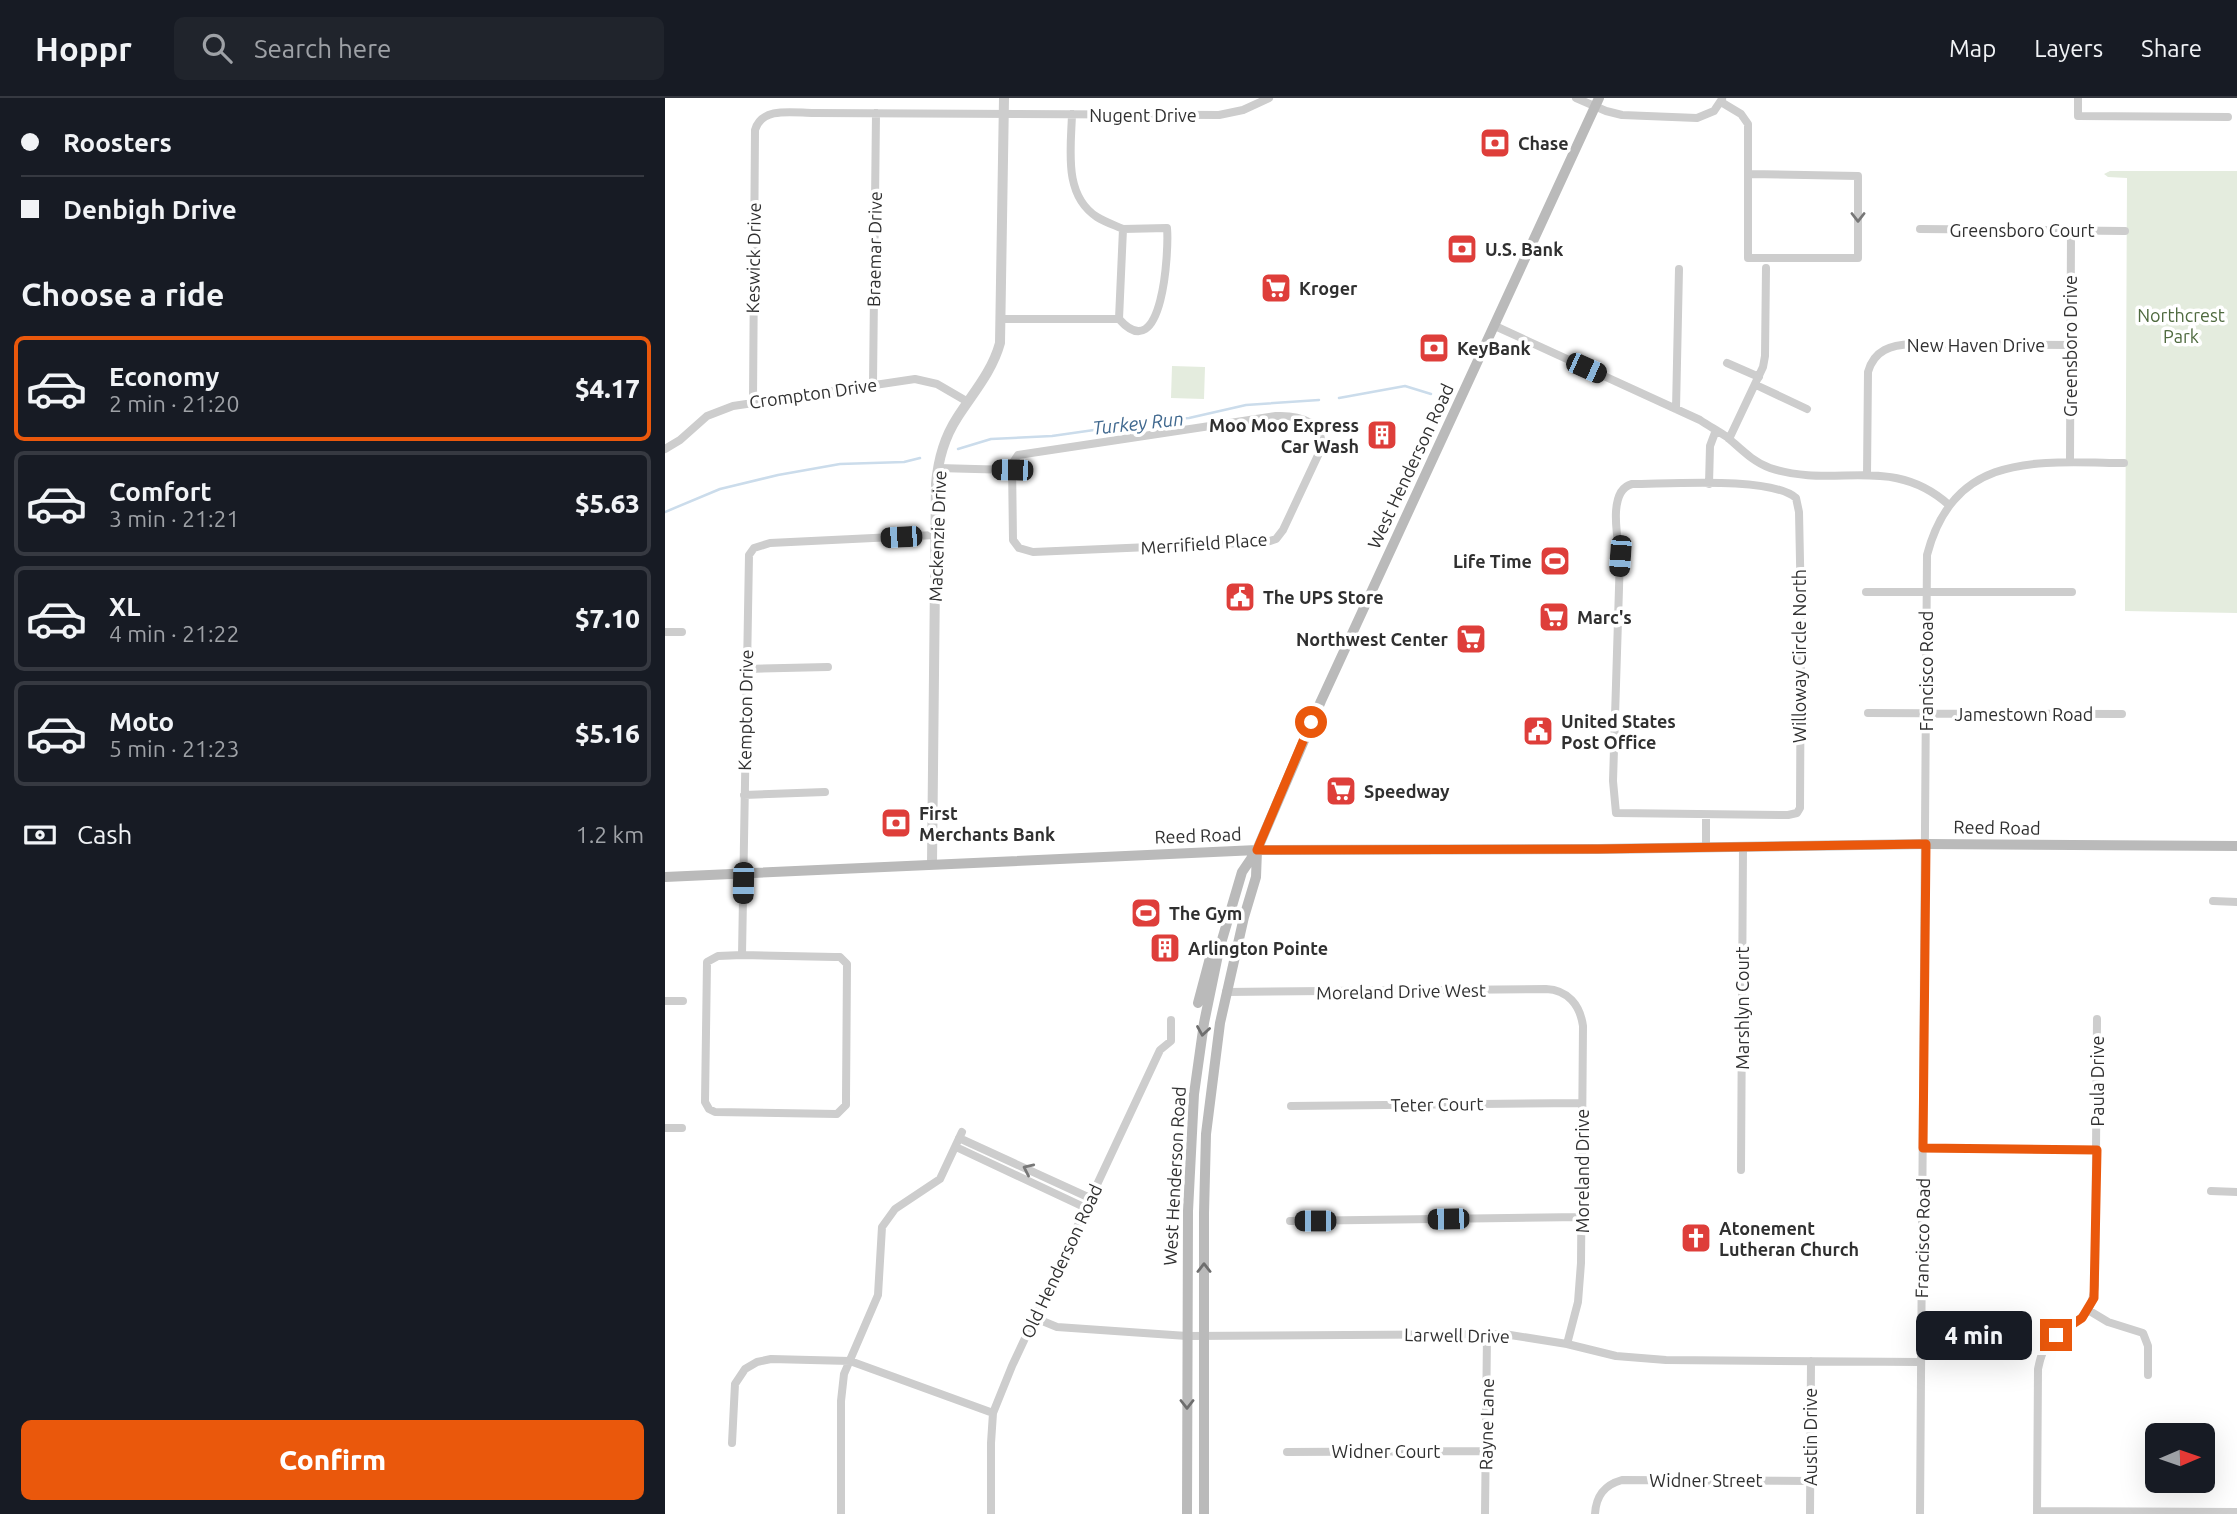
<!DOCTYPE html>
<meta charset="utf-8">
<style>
:root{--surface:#171b24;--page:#20242c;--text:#f1f3f6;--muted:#9ea1a6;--line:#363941;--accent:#ea580c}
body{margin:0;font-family:Ubuntu,sans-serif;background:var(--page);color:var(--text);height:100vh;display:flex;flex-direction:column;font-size:26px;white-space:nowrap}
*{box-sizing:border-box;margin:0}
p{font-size:23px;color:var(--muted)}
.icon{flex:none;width:38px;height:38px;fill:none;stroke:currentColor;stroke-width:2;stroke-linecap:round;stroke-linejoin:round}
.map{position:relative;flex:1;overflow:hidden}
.details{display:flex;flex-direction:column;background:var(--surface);width:665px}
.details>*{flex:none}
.guide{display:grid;align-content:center;height:154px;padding:0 21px;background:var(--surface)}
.needle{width:46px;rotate:88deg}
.fabs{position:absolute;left:1480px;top:1325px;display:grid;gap:14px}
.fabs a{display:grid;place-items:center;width:70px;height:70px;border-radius:10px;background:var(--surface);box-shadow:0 7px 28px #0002;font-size:35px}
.end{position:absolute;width:32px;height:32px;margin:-16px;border:9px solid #ea580c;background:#fff;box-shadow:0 0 0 4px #fff}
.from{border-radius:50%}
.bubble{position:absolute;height:49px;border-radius:10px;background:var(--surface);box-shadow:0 7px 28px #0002;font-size:23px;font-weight:800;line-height:49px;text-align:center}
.car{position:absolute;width:21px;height:42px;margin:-21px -10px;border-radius:9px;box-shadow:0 0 5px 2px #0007;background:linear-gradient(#222 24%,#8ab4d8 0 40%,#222 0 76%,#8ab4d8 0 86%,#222 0)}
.guide b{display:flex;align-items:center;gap:24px;height:66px;font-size:26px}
.guide b+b{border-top:2px solid var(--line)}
.guide i{width:18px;height:18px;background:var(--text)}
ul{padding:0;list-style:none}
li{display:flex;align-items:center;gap:21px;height:105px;margin:0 14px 10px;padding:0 7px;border:4px solid var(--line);border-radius:10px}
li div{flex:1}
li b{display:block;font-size:26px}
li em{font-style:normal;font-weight:800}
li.current{border-color:var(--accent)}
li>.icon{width:63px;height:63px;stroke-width:1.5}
h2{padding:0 21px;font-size:32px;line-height:84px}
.pay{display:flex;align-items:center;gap:18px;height:77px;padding:0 21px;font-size:26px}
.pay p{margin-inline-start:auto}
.primary-button{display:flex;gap:14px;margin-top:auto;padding:14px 21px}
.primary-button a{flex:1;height:80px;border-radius:10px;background:var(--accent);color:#fff;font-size:28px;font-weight:800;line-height:80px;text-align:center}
header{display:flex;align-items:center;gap:42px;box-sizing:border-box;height:98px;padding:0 35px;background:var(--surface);border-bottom:2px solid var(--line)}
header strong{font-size:33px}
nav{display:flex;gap:38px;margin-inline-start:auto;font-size:24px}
.search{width:490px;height:63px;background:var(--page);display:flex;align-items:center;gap:18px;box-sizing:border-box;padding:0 24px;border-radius:10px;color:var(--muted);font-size:26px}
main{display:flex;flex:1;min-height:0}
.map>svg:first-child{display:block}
.green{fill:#e4ecde}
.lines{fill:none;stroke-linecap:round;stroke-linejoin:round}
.stream{stroke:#cbdceb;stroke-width:2.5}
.minor{stroke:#cdcdcd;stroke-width:8}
.tertiary{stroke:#cdcdcd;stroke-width:10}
.secondary{stroke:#bababa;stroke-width:10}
.oneway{stroke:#777}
.oneway2{stroke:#6e6e6e}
.route{stroke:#ea580c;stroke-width:9}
.labels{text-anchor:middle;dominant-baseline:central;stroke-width:7;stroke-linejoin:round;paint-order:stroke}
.street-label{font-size:18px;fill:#303030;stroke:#fff}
.poi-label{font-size:18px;font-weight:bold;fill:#303030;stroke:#fff;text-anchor:start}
.park-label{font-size:18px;fill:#4f6a3f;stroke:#fff}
.water-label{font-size:19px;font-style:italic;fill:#41698f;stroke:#fff}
</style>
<header>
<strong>Hoppr</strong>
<div class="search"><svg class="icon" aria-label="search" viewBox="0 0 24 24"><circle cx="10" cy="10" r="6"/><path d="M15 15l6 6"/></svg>Search here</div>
<nav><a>Map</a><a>Layers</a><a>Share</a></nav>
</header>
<main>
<section class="details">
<div class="guide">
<b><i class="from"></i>Roosters</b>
<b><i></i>Denbigh Drive</b>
</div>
<h2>Choose a ride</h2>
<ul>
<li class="current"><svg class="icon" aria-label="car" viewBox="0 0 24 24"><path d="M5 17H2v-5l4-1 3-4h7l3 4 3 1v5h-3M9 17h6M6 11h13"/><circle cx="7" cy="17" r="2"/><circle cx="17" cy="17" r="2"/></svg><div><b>Economy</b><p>2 min · 21:20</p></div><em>$4.17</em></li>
<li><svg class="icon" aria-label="car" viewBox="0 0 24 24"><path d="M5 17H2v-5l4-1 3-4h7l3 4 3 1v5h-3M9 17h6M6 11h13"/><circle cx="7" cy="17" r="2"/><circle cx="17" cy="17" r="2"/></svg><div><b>Comfort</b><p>3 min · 21:21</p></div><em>$5.63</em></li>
<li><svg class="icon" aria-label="car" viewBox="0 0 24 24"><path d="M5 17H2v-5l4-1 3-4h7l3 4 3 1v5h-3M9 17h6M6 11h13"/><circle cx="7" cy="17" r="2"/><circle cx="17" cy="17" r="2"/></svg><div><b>XL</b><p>4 min · 21:22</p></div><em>$7.10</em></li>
<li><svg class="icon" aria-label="car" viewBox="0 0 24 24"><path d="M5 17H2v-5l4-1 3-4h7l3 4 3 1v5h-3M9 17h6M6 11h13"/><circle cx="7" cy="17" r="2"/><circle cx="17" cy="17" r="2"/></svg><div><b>Moto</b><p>5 min · 21:23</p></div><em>$5.16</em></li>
</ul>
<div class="pay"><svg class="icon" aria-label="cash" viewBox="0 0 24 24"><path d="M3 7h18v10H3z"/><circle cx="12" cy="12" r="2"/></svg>Cash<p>1.2 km</p></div>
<div class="primary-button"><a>Confirm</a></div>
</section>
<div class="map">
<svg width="1572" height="1416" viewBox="0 0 1572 1416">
<rect width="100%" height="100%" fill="#fff"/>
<!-- green -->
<path class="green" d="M1445 73H1572V515L1460 513 1462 80 1443 79 1439 76Z
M507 268 540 269 539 301 506 300Z"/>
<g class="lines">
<!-- stream -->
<path class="stream" d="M674 300 740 288 766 296
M293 351 326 341 387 338 506 321 524 320 581 307 654 302
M0 414 55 391 113 377 175 366 239 364 255 360"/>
<!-- minor -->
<path class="minor" d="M911 0 941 13 957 17 1032 20 1049 13 1057 1
M1413 0V18L1563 19
M1056 4 1076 16 1083 26V160H1193V78L1084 76
M1255 131 1460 133
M336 221H454L458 131C449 127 440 124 432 119 398 97 406 51 407 16
M454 221C498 271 504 152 502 130L458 131
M830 228 1035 322C1044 328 1053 333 1062 339 1076 351 1088 364 1105 370 1170 392 1226 355 1284 407
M1062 265 1094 279
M208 286 211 15
M1091 287 1142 311
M88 303 90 32C97 8 129 15 149 15L554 17 578 12 604 0
M1011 311 1014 171
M611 318C634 317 662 324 655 353L618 432 611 441 602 444 368 454 354 450 348 442 347 366 353 357Z
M1064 341 1098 269 1100 258 1101 170
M0 351 15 342 42 318 68 308 250 281 272 286 303 304
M1405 364 1406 133
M273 370 347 372
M1202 377 1203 274C1209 252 1226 247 1247 246L1404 247
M967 386C1003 386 1106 378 1131 400L1134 414 1136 511 1135 710 1132 715 1123 717 951 715 948 683 955 458C952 438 943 392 967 386Z
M1044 386 1045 348 1051 332
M1201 494H1407
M0 534H17
M81 571 163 569
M1203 615 1457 616
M79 697 160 694
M1041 717V749
M1548 803 1572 804
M77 857 84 457 89 450 105 445 270 437
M77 857 170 859H175L182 866 181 1001V1007L172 1016 50 1014 44 1011 40 1004 42 864 53 858Z
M561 894 881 891C903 892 915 907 918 928L916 1165 913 1204 902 1246
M0 903H18
M626 1008 917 1005
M0 1030H17
M294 1040 425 1100
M291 1049 421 1110
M1258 1050 1432 1052
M1076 1072 1078 749
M1546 1093 1572 1094
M625 1123 916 1119
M1423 1212 1443 1224 1478 1235 1483 1248V1277
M370 1220 392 1229 522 1238 839 1236 902 1246 951 1258 1001 1262 1255 1264
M67 1345 70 1286 80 1271 92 1264 106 1261 185 1263 328 1315
M622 1354 820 1353
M1372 1413 1572 1414
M176 1416V1303L179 1276 213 1197 217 1129 230 1111 275 1081 297 1034
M326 1416V1345L328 1315 347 1268 495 952 506 943V922
M820 1416 822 1236
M930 1416C931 1398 939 1387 957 1382L1145 1383
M1145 1416 1146 1263
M1255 1416 1262 457C1289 353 1373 364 1459 365
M1372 1416 1373 1271C1375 1262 1377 1252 1383 1245 1403 1219 1425 1231 1430 1187L1432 921"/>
<!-- tertiary -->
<path class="tertiary" d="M267 766 271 386C273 363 279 340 292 320 308 295 327 274 335 245L339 0"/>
<!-- secondary -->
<path class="secondary" d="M0 779 592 752 933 751 1261 746 1572 748
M533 905 546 856 554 852
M522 1416 523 1113 529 996 539 925 554 852 577 774 592 752 656 603 934 0
M539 1416V1115L541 1036 555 925 579 819 591 779 592 752"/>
</g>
<!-- one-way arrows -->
<defs><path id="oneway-chevron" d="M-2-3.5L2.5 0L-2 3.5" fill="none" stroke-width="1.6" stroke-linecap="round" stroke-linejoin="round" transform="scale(1.75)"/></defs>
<g class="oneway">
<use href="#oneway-chevron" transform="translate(1193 119) rotate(90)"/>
<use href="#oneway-chevron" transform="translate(363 1071) rotate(-155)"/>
</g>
<g class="oneway2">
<use href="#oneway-chevron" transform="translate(538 933) rotate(99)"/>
<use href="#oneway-chevron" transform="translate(539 1170) rotate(-90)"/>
<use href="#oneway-chevron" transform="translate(522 1306) rotate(90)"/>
</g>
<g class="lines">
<!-- route -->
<path class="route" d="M646 624 592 752 933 751 1261 746 1258 1050 1432 1052 1429 1200 1417 1220 1391 1237"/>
</g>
<!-- icons -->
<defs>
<g id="bank-square" transform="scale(1.575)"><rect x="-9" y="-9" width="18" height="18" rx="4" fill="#de3e3a" stroke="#fff"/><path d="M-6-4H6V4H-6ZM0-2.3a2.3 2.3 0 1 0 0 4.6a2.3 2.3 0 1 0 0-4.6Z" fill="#fff"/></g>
<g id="supermarket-square" transform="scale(1.575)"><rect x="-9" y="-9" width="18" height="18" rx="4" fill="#de3e3a" stroke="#fff"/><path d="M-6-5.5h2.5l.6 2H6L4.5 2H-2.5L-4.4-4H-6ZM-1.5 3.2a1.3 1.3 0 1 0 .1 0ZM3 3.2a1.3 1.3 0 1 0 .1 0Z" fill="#fff"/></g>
<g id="building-square" transform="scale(1.575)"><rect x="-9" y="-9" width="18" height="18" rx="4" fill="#de3e3a" stroke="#fff"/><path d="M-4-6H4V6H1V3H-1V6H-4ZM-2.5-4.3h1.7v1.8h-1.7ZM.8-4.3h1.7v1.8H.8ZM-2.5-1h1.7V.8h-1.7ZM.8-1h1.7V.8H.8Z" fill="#fff"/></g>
<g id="stadium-square" transform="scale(1.575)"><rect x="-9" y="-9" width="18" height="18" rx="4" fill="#de3e3a" stroke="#fff"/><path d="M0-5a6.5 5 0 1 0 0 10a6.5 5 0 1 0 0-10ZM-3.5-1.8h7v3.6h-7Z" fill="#fff"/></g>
<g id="civic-square" transform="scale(1.575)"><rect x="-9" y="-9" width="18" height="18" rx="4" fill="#de3e3a" stroke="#fff"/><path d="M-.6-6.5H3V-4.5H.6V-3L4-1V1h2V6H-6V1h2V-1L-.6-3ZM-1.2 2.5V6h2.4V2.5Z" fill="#fff"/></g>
<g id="church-square" transform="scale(1.575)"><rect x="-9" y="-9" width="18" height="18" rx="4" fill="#de3e3a" stroke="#fff"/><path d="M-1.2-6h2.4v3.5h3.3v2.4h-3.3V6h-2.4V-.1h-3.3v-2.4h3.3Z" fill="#fff"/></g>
</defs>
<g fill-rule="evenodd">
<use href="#bank-square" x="830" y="45"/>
<use href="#bank-square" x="797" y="151"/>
<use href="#supermarket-square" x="611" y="190"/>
<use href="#bank-square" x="769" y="250"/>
<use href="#building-square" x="717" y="337"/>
<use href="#stadium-square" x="890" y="463"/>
<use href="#civic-square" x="575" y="499"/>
<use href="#supermarket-square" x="889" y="519"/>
<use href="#supermarket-square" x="806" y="541"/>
<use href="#civic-square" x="873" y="633"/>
<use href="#supermarket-square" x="676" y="693"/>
<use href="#bank-square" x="231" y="725"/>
<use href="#stadium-square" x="481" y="815"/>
<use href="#building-square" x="500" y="850"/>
<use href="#church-square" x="1031" y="1140"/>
</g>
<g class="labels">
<!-- street labels -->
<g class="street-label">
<text x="478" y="17">Nugent Drive</text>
<text x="1357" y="132">Greensboro Court</text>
<text transform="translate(209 151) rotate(-89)">Braemar Drive</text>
<text transform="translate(88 160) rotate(-89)">Keswick Drive</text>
<text x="1311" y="247">New Haven Drive</text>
<text transform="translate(1405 248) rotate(-90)">Greensboro Drive</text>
<text transform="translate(148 295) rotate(-8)">Crompton Drive</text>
<text transform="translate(745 368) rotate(-65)">West Henderson Road</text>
<text transform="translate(272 438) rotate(-88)">Mackenzie Drive</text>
<text transform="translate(539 445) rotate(-4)">Merrifield Place</text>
<text transform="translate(1134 558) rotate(-90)">Willoway Circle North</text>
<text transform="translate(1261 573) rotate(-90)">Francisco Road</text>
<text transform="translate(80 612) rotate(-89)">Kempton Drive</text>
<text x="1359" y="616">Jamestown Road</text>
<text transform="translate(1332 729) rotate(1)">Reed Road</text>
<text transform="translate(533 737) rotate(-2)">Reed Road</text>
<text transform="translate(736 893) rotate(-1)">Moreland Drive West</text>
<text transform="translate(1077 910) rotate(-90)">Marshlyn Court</text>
<text transform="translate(1432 983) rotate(-90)">Paula Drive</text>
<text transform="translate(772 1006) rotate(-1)">Teter Court</text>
<text transform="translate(917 1073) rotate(-90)">Moreland Drive</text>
<text transform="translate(509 1078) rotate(-87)">West Henderson Road</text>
<text transform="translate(1257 1140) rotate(-89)">Francisco Road</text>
<text transform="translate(396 1163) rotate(-65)">Old Henderson Road</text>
<text transform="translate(792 1237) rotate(1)">Larwell Drive</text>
<text transform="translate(821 1326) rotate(-89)">Rayne Lane</text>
<text transform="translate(1145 1339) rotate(-90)">Austin Drive</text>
<text x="721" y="1353">Widner Court</text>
<text x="1041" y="1382">Widner Street</text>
</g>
<!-- poi labels -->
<g class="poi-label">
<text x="853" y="45">Chase</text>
<text x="820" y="151">U.S. Bank</text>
<text x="634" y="190">Kroger</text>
<text x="792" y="250">KeyBank</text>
<text x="694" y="327" text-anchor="end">Moo Moo Express<tspan x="694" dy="21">Car Wash</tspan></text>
<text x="867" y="463" text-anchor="end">Life Time</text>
<text x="598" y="499">The UPS Store</text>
<text x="912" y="519">Marc's</text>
<text x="783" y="541" text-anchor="end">Northwest Center</text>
<text x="896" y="623">United States<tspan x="896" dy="21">Post Office</tspan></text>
<text x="699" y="693">Speedway</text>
<text x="254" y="715">First<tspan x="254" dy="21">Merchants Bank</tspan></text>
<text x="504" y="815">The Gym</text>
<text x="523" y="850">Arlington Pointe</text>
<text x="1054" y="1130">Atonement<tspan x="1054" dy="21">Lutheran Church</tspan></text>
</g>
<!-- park labels -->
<g class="park-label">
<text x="1516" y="217">Northcrest<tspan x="1516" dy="21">Park</tspan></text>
</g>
<!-- water labels -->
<g class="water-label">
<text transform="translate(473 325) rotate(-6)">Turkey Run</text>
</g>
</g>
</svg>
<div class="fabs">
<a><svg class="needle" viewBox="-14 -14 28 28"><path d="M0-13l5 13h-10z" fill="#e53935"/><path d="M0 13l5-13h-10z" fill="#9ea1a6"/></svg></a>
</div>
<i class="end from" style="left:646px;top:624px"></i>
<i class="end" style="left:1391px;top:1237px"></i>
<div class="bubble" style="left:1251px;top:1213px;width:116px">4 min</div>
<i class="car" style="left:921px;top:270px;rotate:114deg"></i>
<i class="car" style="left:347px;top:372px;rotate:271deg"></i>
<i class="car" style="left:236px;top:439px;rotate:267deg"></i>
<i class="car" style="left:955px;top:458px;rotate:184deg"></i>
<i class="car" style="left:78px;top:785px;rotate:181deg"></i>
<i class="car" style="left:783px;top:1121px;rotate:269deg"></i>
<i class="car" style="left:650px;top:1123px;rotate:270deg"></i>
</div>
</main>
